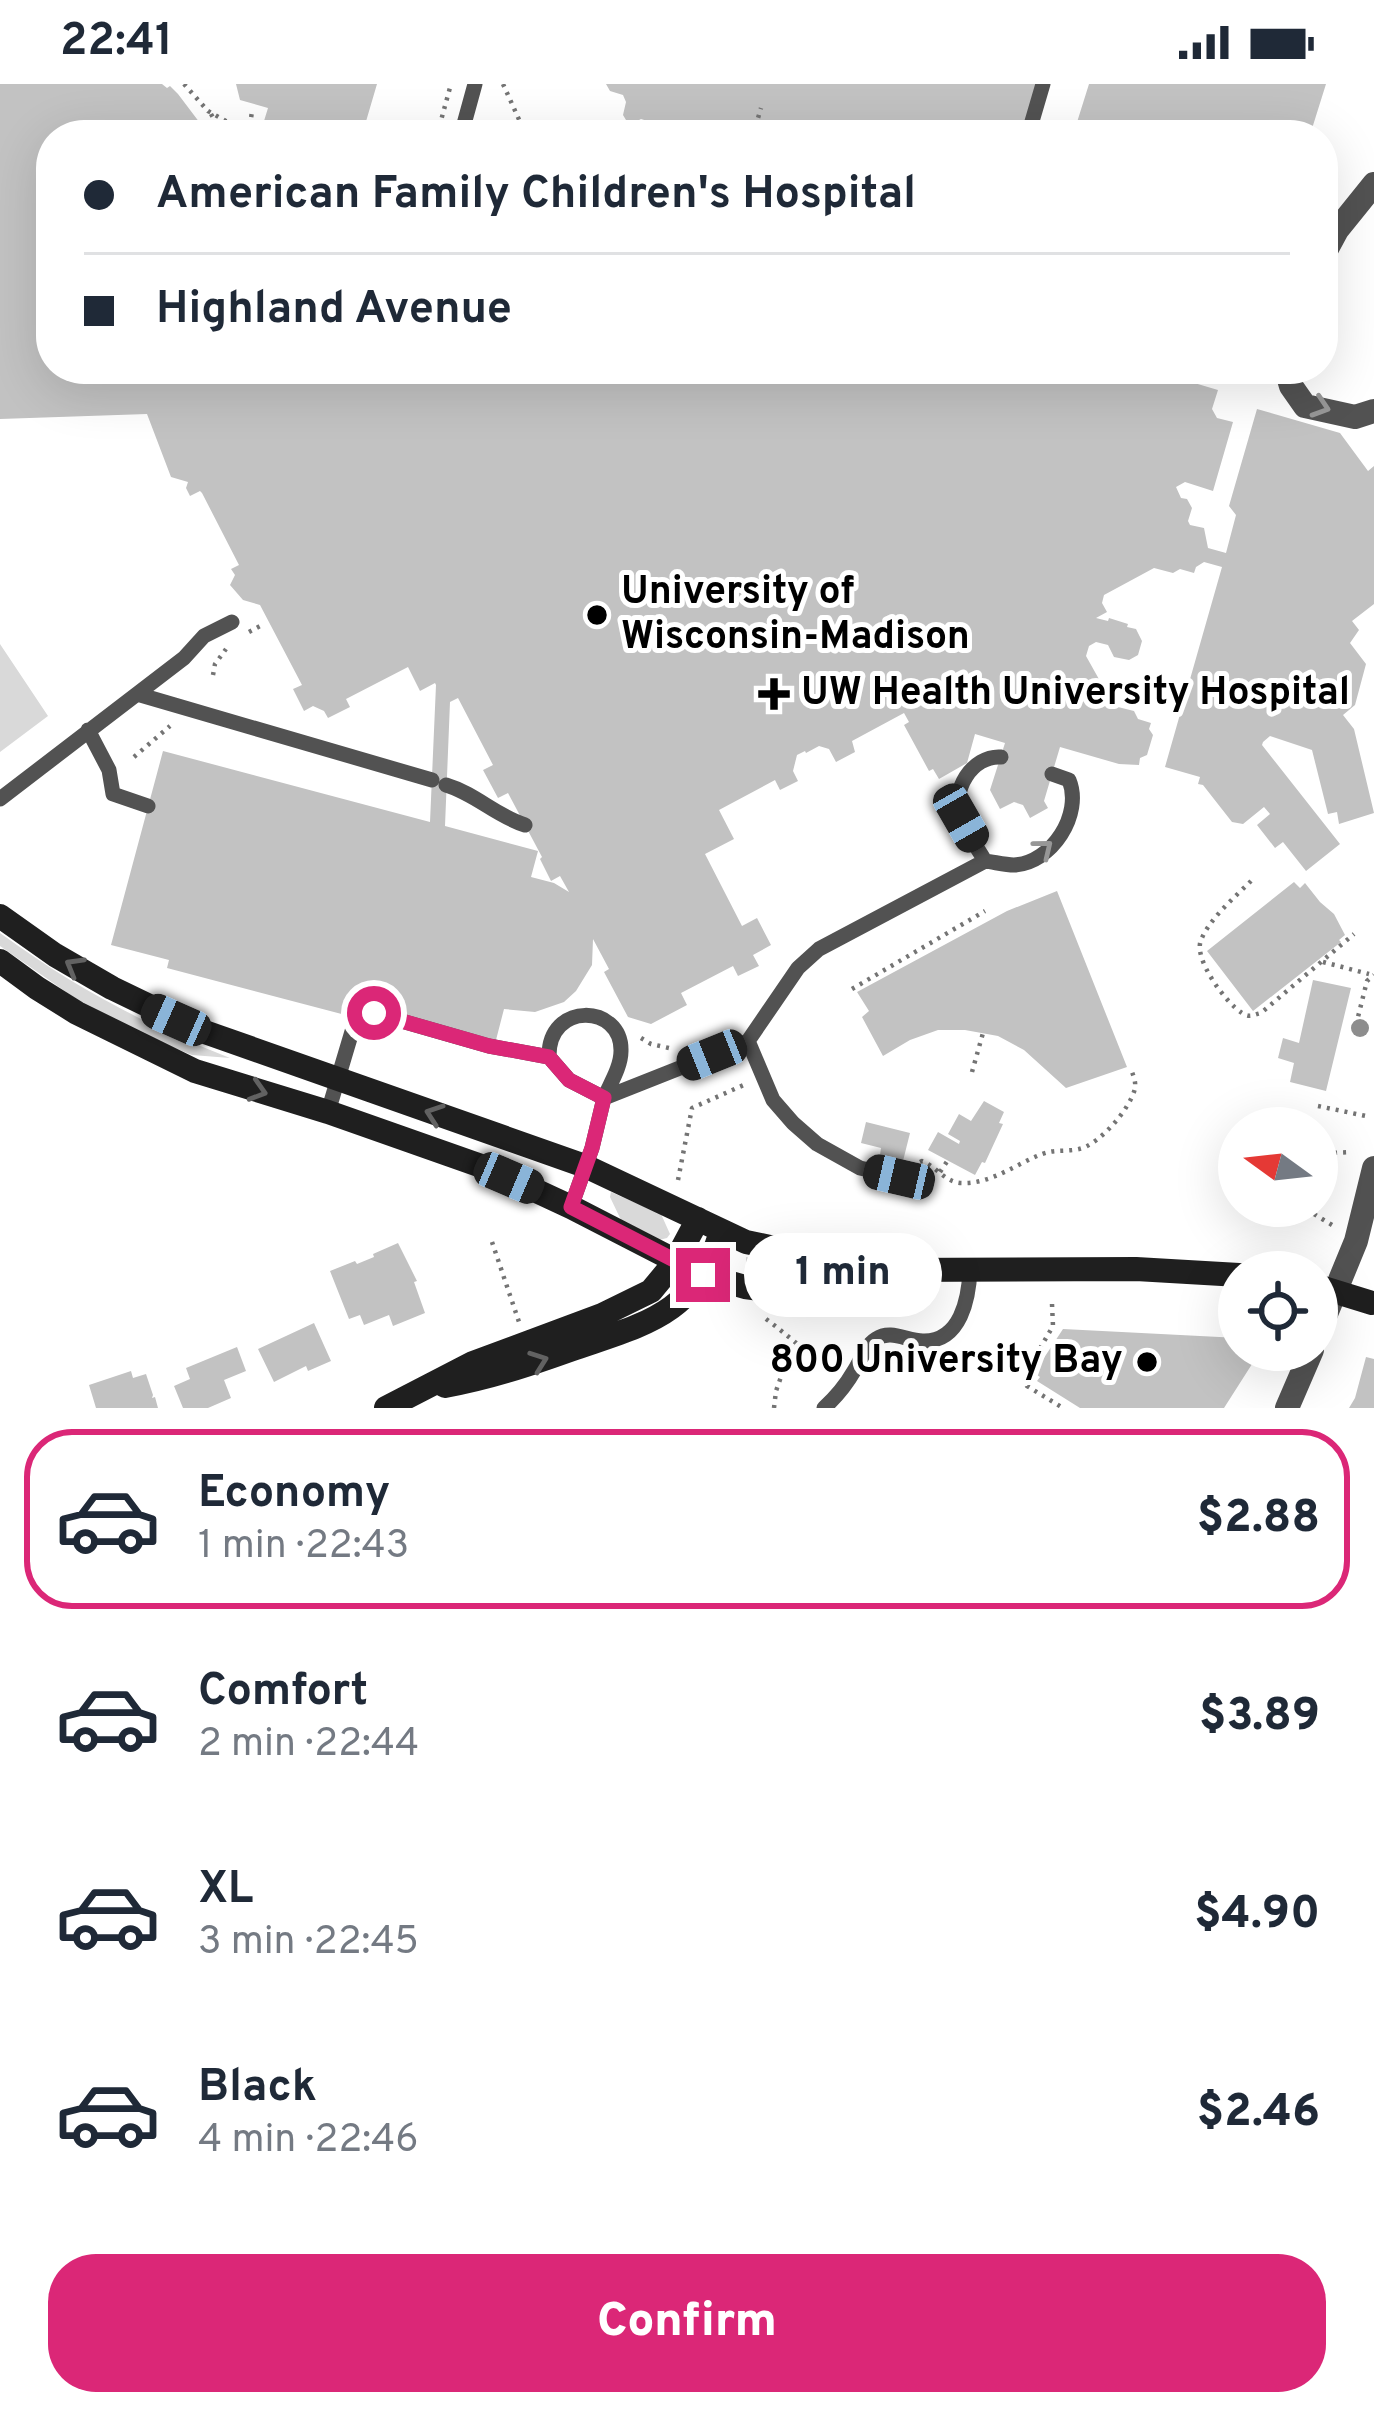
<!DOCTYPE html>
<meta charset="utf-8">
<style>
:root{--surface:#fff;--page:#f6f6f7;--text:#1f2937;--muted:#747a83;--line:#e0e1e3;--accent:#db2777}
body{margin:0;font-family:Overpass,sans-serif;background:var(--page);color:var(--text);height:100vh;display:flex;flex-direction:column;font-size:45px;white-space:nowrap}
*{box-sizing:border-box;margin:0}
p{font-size:39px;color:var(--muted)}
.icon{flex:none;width:66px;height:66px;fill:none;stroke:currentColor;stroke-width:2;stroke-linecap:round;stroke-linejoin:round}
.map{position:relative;height:1324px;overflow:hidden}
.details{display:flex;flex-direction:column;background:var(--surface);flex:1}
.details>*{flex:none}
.guide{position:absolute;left:36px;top:36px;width:1302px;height:264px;border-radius:48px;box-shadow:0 12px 48px #0002;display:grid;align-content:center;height:264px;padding:0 48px;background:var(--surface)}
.needle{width:78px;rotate:285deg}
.tools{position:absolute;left:1218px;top:1023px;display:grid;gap:24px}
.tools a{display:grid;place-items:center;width:120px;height:120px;border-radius:50%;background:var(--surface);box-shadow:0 12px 48px #0002;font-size:60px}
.end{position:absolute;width:54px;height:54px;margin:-27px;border:15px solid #db2777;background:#fff;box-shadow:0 0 0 6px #fff}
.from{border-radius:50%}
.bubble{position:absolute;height:84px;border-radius:42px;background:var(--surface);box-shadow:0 12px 48px #0002;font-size:39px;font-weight:800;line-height:84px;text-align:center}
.car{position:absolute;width:36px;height:72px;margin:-36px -18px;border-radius:15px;box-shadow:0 0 9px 3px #0007;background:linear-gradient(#222 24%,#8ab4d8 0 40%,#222 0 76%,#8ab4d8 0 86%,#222 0)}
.guide b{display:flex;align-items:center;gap:42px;height:114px;font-size:45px}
.guide b+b{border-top:3px solid var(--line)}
.guide i{width:30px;height:30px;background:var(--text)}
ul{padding:21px 0 0;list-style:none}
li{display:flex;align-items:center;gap:36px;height:180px;margin:0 24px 18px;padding:0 24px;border:6px solid transparent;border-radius:48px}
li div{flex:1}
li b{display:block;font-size:45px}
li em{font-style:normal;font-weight:800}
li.on{border-color:var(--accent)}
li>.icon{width:108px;height:108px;stroke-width:1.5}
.action{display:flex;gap:24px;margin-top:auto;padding:24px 48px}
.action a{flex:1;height:138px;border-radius:48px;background:var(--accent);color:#fff;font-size:48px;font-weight:800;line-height:138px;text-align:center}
.status{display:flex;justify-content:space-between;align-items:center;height:84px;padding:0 60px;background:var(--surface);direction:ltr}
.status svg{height:33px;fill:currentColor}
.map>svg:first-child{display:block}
.green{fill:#d9d9d9}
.building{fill:#c2c2c2;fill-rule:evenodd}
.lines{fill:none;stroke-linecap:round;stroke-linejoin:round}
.path{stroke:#747474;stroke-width:4.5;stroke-dasharray:3 6;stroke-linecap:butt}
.lane{stroke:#525252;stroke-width:15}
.street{stroke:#525252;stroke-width:24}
.secondary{stroke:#1f1f1f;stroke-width:24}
.tree{fill:#8d8d8d}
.oneway{stroke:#979797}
.oneway2{stroke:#626262}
.route{stroke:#db2777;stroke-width:15}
.poi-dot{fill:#000;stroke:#fff;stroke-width:4.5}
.labels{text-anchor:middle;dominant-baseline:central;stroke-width:10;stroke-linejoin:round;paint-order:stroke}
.poi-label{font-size:39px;font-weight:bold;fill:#000;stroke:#fff;text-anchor:start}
</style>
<div class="status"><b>22:41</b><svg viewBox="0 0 49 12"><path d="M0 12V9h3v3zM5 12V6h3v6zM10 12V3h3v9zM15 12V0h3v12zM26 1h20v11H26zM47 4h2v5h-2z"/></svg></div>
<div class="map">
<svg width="1374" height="1324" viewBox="0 0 1374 1324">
<rect width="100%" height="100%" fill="#fff"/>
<!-- green -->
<path class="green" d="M0 560 48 632 0 668Z
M0 849C74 903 145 941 230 974L192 971 155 956 82 919 0 862Z
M611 1108 661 1130 670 1150 667 1154 659 1156 621 1136 610 1113Z
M746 1173 771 1180 806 1178 862 1184 864 1189C827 1194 782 1204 746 1191Z"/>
<!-- building -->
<path class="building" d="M0 0H162L167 4 170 2 178 10 209 51H51V285H927L930 291 938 293 952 285H1147L1218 306 1212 325 1217 334 1233 338 1213 407 1185 398 1176 403 1181 414 1187 415 1192 424 1188 437 1190 441 1204 444 1208 464 1226 469 1236 431 1229 422 1257 325 1340 349 1368 387 1374 382V520L1352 537 1359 546 1350 559 1366 580 1355 621 1343 631 1354 645 1374 729 1339 740 1337 728 1328 730 1312 666 1270 652 1263 658 1262 661 1340 760 1306 787 1283 758 1275 764 1257 741 1270 730 1264 723 1243 740 1232 738 1203 701 1198 700 1200 693 1165 683 1222 483 1204 478 1196 483 1194 489 1180 485 1173 489 1154 484 1104 511 1102 519 1107 528 1096 534 1108 537 1109 534 1128 540 1127 543 1136 545 1142 557 1138 571 1129 576 1114 573 1108 561 1096 558 1089 562 1086 572 1114 622 1134 627 1138 635 1151 639 1149 645 1153 651 1147 671 1140 674 1139 681 1119 680 1060 663 1044 717 1048 724 1030 734 1023 721 1014 718 1000 725 990 706 1005 659 975 650 967 679 939 695 933 685 929 687 904 641 909 638 904 629 852 657 855 668 836 678 829 665 819 662 806 669 805 667 797 671 793 687 798 697 780 706 775 696 719 726 734 755 705 770 742 842 757 834 771 861 753 871 759 882 738 892 733 882 681 909 687 921 651 940 628 933 604 888 609 885 593 855 592 881 576 907 564 918 535 928 504 925 496 956 376 924 372 938 167 884 169 876 111 861 163 667 430 738 436 601 435 599 420 607 408 583 346 615 350 623 328 634 324 627 313 622 304 627 293 605 302 601 260 521 243 516 230 501 235 491 231 485 239 481 202 409 200 407 190 412 186 404 188 398 171 393 147 330 0 335ZM458 614 493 681 483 686 498 714 508 709 542 773 540 775 551 797 560 792 569 808 554 799 531 793 538 767 445 742 450 618Z
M236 0H377L362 51 308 36 304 51H291L293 45 264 37 268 24 240 16Z
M606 0H1038L1023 51H693L641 35 629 41 623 31 626 18 623 11 610 7Z
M1089 0H1326L1310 51H1073Z
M1294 798 1300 804 1305 799 1320 818 1334 830 1345 851 1339 856 1341 858 1253 927 1207 867Z
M1057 807 1127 983 1066 1004 1024 966 998 952 965 946H938L910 956 883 972 862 933 869 927 857 908 1007 827Z
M1313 896 1351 904 1326 1007 1290 998 1294 979 1278 974 1283 954 1299 959Z
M984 1017 1004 1028 999 1039 1003 1040 985 1079 982 1078 975 1091 928 1066 938 1048 959 1060 960 1057 948 1050 959 1030 971 1037Z
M866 1038 910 1049 903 1077 880 1071 881 1064 861 1059Z
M398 1159 417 1197 414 1198 425 1229 393 1242 389 1231 364 1241 360 1231 349 1235 330 1187 355 1177 357 1180 374 1173 373 1170Z
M314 1239 331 1277 308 1287 306 1282 274 1298 258 1265Z
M1063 1245 1239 1254V1266H1261L1224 1324H1080L1037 1297 1040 1293 1034 1289Z
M237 1263 246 1287 224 1296 231 1314 208 1324H183L174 1302 190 1295 186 1284Z
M1366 1273 1374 1275V1324H1349L1355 1314Z
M131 1287 133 1294 146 1290 153 1311 152 1314 155 1313 158 1324H96L89 1301Z"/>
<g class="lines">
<!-- path -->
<path class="path" d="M184 0 208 27 231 40 238 51
M503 0 526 51
M211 30 223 51
M231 40 250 42 255 51
M250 42 252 27
M437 51 451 0
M753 51 761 24
M249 548 264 540
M213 591 215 580 226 565
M134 673 170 642
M1251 797C1234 814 1210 834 1201 856 1193 875 1226 919 1242 929 1250 934 1252 931 1261 929L1354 850
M1323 878 1369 890
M852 905 985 827
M1356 941 1367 897 1374 891
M641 954 651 960 669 964
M972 988 983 949
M1318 1022 1366 1032
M912 1082 922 1077C937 1083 946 1099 962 1099 991 1100 1016 1080 1042 1070 1055 1065 1066 1068 1079 1065 1099 1061 1131 1024 1135 1004 1136 997 1133 991 1131 985
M940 1088 948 1076
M678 1096 692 1024 746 1000
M1332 1141 1314 1130 1326 1112 1330 1069 1352 1068
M492 1158 519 1238
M1052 1220 1053 1242 1024 1292 1027 1302 1063 1324
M766 1235C789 1252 809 1271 833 1288
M774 1324 776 1307 793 1259"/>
<!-- lane -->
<path class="lane" d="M573 44 581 51
M461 51 475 0
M1028 51 1043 0
M137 610 432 696
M88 646 109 686 113 710 148 722
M1001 673C972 671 950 707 961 734 966 749 977 763 985 777 994 778 1005 781 1014 781 1052 779 1083 730 1069 696L1052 690
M446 701C476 710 496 732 525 741
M0 715 184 574 204 552 232 538
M356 924 489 962 549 973 569 996 604 1014C610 1000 621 983 621 967 622 920 548 917 549 973
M748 957 773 1016 793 1039 817 1060 860 1084 899 1093
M328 1028 356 934
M571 1123 592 1064 604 1014 748 957 798 884 819 865 985 777
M824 1324C836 1313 846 1301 854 1287 861 1276 865 1262 876 1255 891 1245 907 1257 923 1257 961 1258 969 1214 970 1185"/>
<!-- street -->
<path class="street" d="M1323 172 1337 146 1374 100
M1286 285 1291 302 1305 322 1355 333 1374 327
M1317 1252 1356 1157 1374 1084
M1287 1324 1312 1266"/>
<!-- secondary -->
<path class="secondary" d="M0 832 55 871 112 904 199 946 585 1082 746 1158 798 1169 863 1176 891 1186 1136 1185 1239 1191
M0 877 37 904 77 929 195 987 328 1028 487 1084 571 1123 703 1191 745 1203 790 1209 865 1200 891 1186
M1317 1202 1372 1219
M445 1302C489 1294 528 1281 570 1266 644 1240 695 1232 721 1148
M386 1324 473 1279 602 1231 651 1207 675 1178 698 1135"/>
</g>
<!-- trees -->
<circle class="tree" cx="1360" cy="944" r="9"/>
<!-- one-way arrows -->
<defs><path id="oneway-chevron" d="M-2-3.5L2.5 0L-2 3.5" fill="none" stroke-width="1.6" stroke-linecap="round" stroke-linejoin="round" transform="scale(3)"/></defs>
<g class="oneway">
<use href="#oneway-chevron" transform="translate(1321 323) rotate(18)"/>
<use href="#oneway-chevron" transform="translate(1044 764) rotate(-39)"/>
</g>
<g class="oneway2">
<use href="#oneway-chevron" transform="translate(74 882) rotate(-150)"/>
<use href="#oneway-chevron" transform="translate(258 1007) rotate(17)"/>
<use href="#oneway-chevron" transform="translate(434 1030) rotate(-161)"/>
<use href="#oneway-chevron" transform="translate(539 1277) rotate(-20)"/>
</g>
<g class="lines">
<!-- route -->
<path class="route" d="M374 929 489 962 549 973 569 996 604 1014 592 1064 571 1123 703 1191"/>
</g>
<!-- markers -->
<g class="poi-dot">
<circle cx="597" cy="531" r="12"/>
<path d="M768 592h12v12h12v12h-12v12h-12v-12h-12v-12h12z"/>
<circle cx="1147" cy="1278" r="12"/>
</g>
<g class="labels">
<!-- poi labels -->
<g class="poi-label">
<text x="621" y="509">University of<tspan x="621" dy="45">Wisconsin-Madison</tspan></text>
<text x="801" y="610">UW Health University Hospital</text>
<text x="1123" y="1278" text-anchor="end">800 University Bay</text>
</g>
</g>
</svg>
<div class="tools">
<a><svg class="needle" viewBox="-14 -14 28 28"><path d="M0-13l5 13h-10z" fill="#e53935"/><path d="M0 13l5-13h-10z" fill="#747a83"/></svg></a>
<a><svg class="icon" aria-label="locate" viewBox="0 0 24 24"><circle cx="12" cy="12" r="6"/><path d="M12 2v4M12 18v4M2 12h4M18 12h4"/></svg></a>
</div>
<i class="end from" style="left:374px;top:929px"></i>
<i class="end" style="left:703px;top:1191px"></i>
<div class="bubble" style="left:744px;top:1149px;width:198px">1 min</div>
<i class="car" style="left:961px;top:734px;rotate:150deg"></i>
<i class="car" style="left:176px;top:936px;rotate:294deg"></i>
<i class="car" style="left:712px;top:971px;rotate:248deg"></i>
<i class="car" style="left:899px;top:1093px;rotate:283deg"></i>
<i class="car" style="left:509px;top:1094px;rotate:113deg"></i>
<div class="guide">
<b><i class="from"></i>American Family Children's Hospital</b>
<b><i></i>Highland Avenue</b>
</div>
</div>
<section class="details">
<ul>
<li class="on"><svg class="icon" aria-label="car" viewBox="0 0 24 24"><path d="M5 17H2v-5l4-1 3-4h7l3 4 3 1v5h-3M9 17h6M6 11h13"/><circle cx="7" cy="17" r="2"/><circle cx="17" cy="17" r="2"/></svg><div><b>Economy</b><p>1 min · 22:43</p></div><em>$2.88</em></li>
<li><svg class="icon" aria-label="car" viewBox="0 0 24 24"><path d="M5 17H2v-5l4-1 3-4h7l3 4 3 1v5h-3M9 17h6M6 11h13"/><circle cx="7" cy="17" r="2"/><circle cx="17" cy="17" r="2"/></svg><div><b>Comfort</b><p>2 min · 22:44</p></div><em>$3.89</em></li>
<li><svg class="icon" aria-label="car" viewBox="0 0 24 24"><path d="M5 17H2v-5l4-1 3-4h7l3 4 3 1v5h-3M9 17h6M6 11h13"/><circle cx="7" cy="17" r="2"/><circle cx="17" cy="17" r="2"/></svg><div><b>XL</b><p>3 min · 22:45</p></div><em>$4.90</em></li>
<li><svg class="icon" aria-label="car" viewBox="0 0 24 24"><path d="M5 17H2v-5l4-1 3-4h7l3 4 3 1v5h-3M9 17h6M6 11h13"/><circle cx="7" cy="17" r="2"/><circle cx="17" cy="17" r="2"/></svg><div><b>Black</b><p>4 min · 22:46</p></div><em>$2.46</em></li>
</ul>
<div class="action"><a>Confirm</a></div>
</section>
